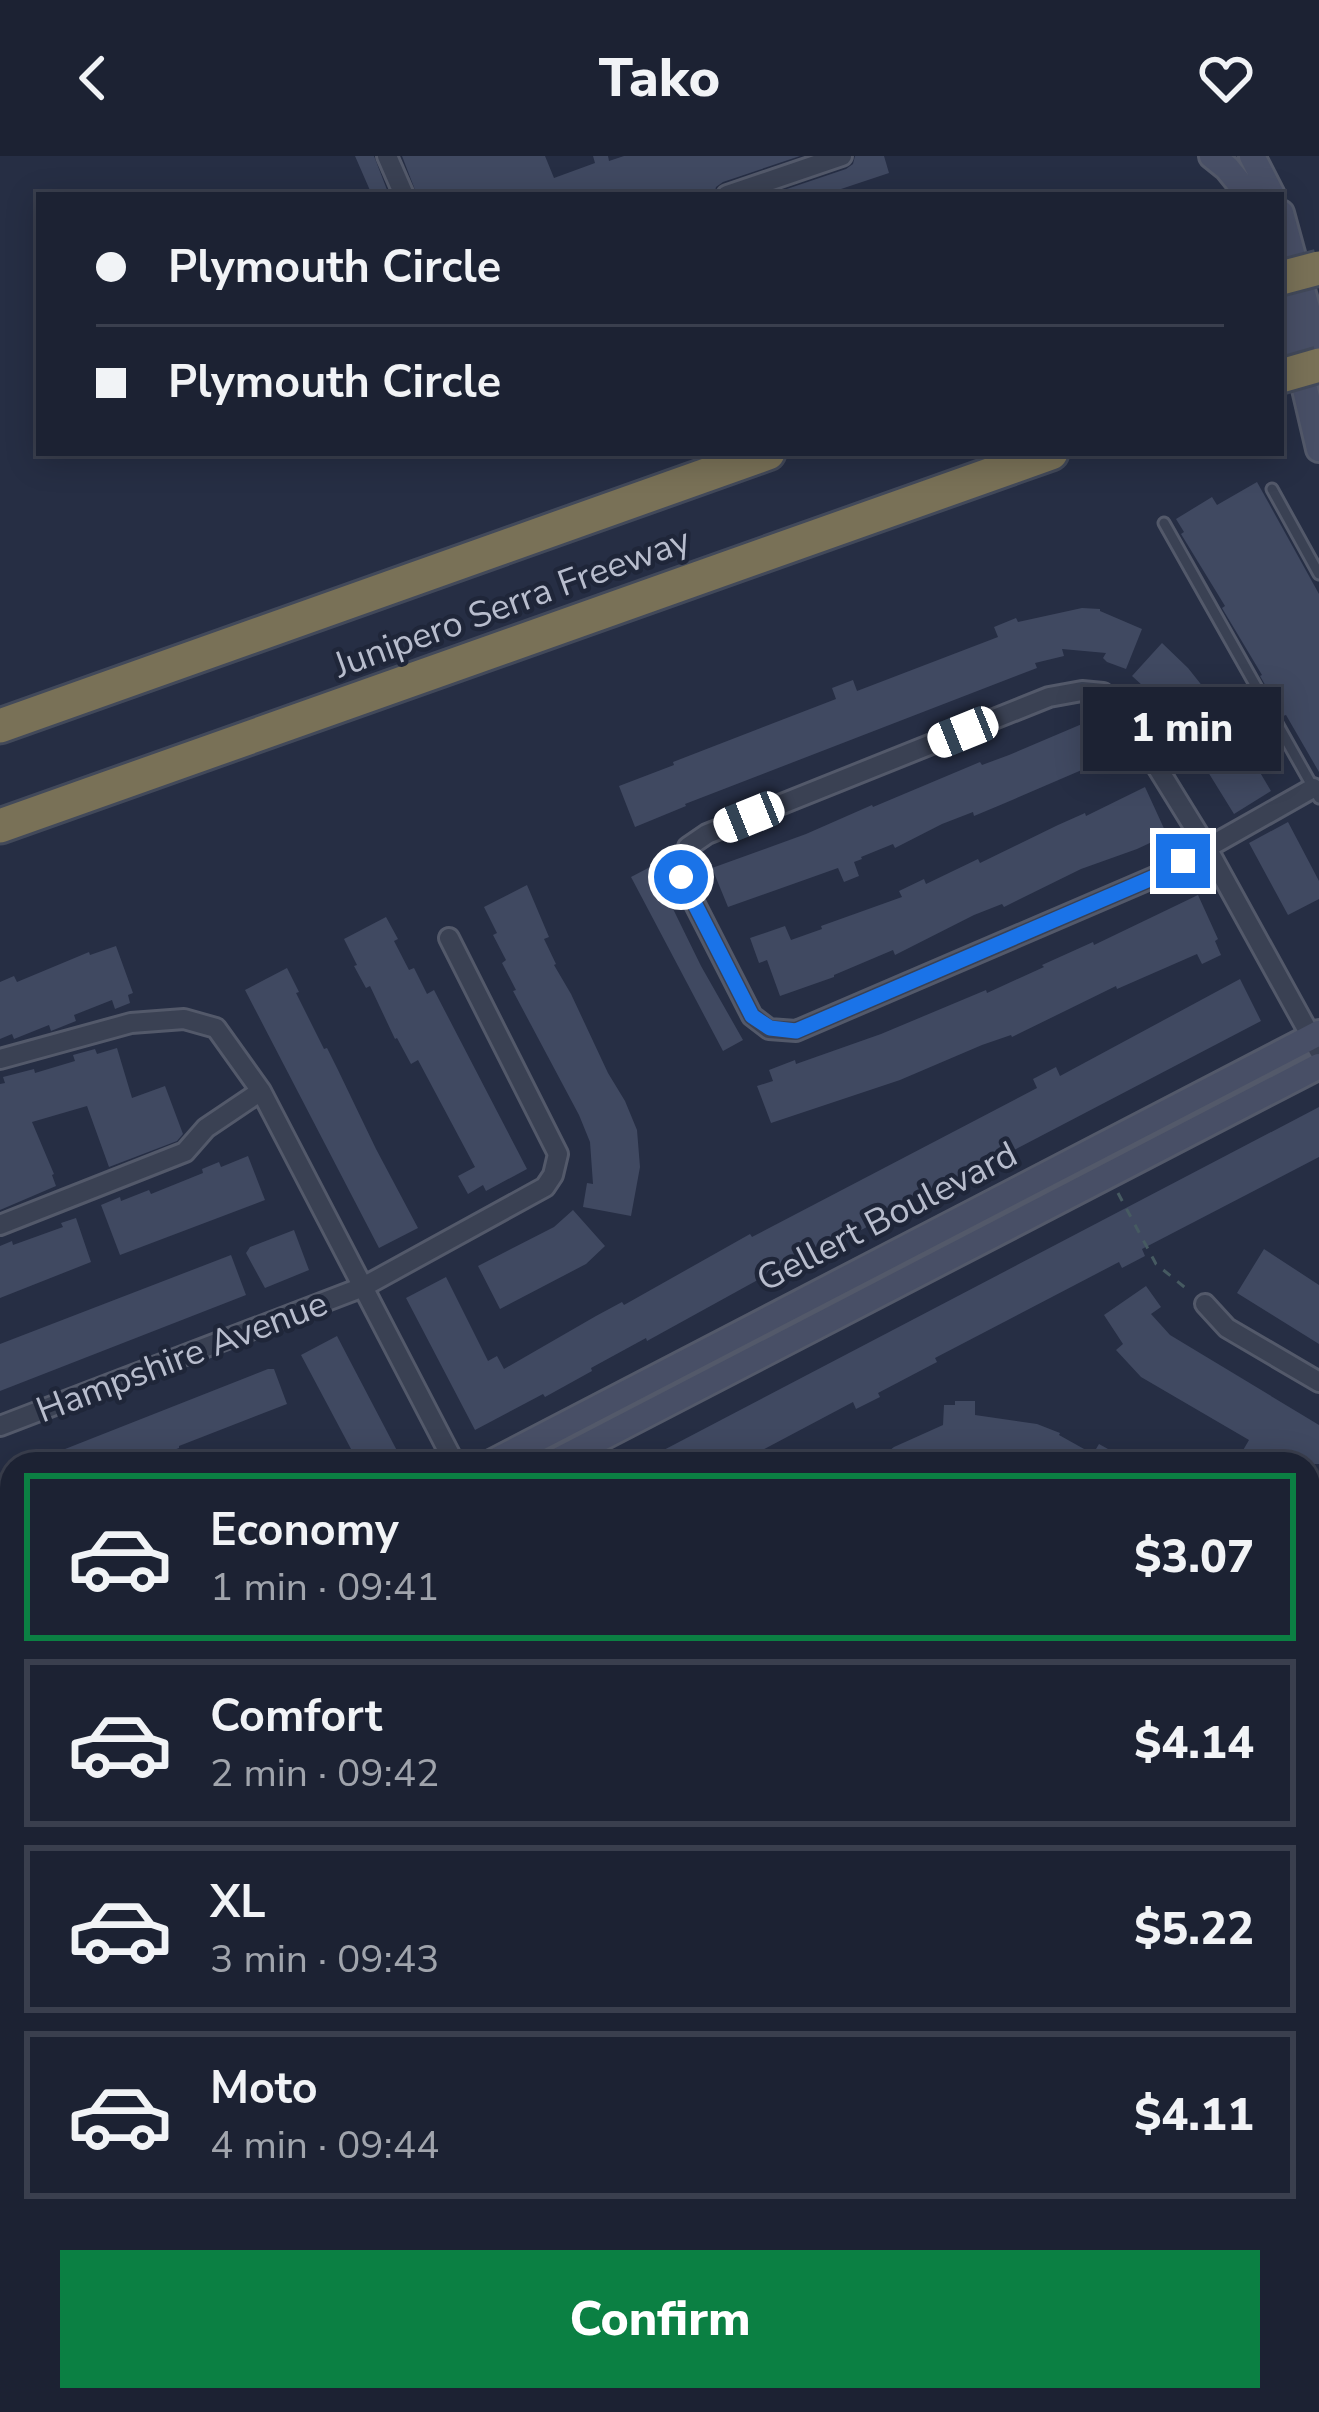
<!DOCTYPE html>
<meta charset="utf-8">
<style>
:root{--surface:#1c2233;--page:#252a3b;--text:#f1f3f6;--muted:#a0a4ac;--line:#3a3f4e;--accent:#0b8043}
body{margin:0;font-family:"Nunito Sans",sans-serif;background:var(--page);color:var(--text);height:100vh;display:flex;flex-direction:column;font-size:45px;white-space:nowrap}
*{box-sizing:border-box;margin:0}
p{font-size:39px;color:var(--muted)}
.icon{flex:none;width:66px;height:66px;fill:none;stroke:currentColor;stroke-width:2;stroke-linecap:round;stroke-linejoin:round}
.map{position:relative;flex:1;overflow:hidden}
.panel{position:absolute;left:0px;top:1296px;width:1320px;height:960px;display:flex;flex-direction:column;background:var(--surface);border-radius:36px 36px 0 0;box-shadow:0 6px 30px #0003,0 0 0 3px var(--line)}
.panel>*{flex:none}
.banner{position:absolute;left:36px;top:36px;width:1248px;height:264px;border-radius:0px;box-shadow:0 6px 30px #0003,0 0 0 3px var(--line);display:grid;align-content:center;height:264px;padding:0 60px;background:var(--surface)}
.end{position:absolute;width:54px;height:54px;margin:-27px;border:15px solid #1a73e8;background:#fff;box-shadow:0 0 0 6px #fff}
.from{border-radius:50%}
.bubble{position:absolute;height:84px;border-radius:0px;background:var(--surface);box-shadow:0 6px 30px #0003,0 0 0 3px var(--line);font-size:39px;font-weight:800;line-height:84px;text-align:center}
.car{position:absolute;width:36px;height:72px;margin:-36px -18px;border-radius:15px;box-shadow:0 0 9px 3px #0007;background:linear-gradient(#fff 24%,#345 0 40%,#fff 0 76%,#345 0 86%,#fff 0)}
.banner b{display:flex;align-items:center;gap:42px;height:114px;font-size:45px}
.banner b+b{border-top:3px solid var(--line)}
.banner i{width:30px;height:30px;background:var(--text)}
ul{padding:21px 0 0;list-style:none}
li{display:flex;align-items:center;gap:36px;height:168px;margin:0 24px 18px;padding:0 36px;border:6px solid var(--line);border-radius:0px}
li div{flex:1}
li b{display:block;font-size:45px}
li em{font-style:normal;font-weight:800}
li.on{border-color:var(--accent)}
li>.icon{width:108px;height:108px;stroke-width:1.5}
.cta{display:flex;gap:24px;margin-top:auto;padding:24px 60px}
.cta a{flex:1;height:138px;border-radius:0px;background:var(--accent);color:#fff;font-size:48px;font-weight:800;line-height:138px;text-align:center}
header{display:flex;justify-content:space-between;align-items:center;height:156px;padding:0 60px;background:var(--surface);font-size:54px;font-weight:800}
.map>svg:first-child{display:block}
.building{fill:#404961}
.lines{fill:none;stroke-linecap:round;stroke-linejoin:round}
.lane-casing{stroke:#53596a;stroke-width:15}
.street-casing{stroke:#53596a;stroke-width:24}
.secondary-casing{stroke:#53596a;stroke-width:30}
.highway-casing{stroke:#42495a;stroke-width:39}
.path{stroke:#465a61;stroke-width:3;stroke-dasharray:9 9;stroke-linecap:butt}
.lane{stroke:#3a4153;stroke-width:9}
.street{stroke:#3a4153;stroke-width:18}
.secondary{stroke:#484f66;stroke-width:24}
.highway{stroke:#797157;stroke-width:33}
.highway-bridge-casing{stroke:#42495a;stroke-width:39;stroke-linecap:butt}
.highway-bridge{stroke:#797157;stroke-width:33}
.route{stroke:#1a73e8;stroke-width:15}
.labels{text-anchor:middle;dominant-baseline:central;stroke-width:9;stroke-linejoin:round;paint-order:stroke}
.street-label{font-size:36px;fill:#b8bdcd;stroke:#1f2639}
</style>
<header><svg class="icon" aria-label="back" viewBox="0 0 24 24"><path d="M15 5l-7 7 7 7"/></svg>Tako<svg class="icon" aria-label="heart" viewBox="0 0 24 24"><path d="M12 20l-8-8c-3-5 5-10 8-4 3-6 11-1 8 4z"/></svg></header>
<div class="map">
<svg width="1319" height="2256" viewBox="0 0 1319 2256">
<rect width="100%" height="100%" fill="#262e44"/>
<!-- building -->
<path class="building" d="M355 0H374L389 39H372Z
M402 0H545L554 22 595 7 593 0H608L609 5 624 0H800L723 26 716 31 714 39H417Z
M855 0H884L889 17 823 39H769L846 13 853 8Z
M1257 326 1319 438V616L1286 559 1283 560 1260 520 1262 519 1222 452 1225 450 1181 378 1184 376 1176 363 1212 341 1217 349Z
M1082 452 1100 453V455L1142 473 1126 513 1107 506 1103 502 1106 497 1062 493 1064 500 1035 507 1037 512 685 648 686 650 635 671 619 630 674 609 673 606 836 543 832 532 853 524 857 535 998 481 994 471 1016 462 1018 466Z
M1162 487 1188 512 1227 561 1257 606 1255 608 1271 635 1234 658 1187 582 1151 542 1154 540 1132 520Z
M1089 565 1105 604 998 650 974 660 973 656 942 668 895 692 893 688 861 701 862 703 854 706 859 720 844 726 838 712 728 751 712 712 806 678 872 649 873 651 980 606 982 609 1009 599Z
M1145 631 1167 679 1137 693 1081 713 1004 751 1002 748 974 759 895 799 893 794 834 819V821L780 840 767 804 759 807 750 782 785 770 791 784 822 773 821 770 902 741 899 735 924 723 926 728 978 703 980 707 1058 669 1085 657 1086 660Z
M1288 666 1319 725V743L1288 759 1249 687Z
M652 710 701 810 743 884 723 895 631 721Z
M527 729 549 781 544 783 556 808 554 809 571 838 608 917 625 945 637 974 640 1011 631 1060 583 1051 587 1027 593 1028 590 986 579 959 513 835 516 834 502 807 506 804 493 779 497 777 484 751Z
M1198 739 1218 783 1215 785 1221 799 1202 808 1197 798 1117 833 1116 830 1012 881 1011 879 982 889 900 924 771 967 757 930 773 925 769 914 795 904 796 908 881 878 986 834 987 837 1044 811 1042 809 1093 786 1094 789Z
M386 761 398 783 394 785 409 814 414 812 427 838 434 834 527 1013 486 1035 483 1029 468 1038 458 1020 475 1011 418 904 411 908 397 882 395 883 370 830 366 832 354 810 357 809 344 783Z
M116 790 133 837 128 839 130 847 115 853 112 844 74 859 76 865 51 875 49 869 14 883 12 878 0 883V826L14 820 17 826 89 796 90 799Z
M287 812 299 836 296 837 324 893 327 892 338 914 376 993 418 1072 379 1092 245 834Z
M1240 823 1261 865 798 1107 796 1103 647 1185 646 1182 591 1212 592 1215 545 1241 543 1238 475 1274 406 1142 446 1121 488 1205 497 1200 504 1213 596 1160 622 1146 624 1149 750 1078 752 1081 1037 932 1033 923 1056 911 1060 920Z
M117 892 132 942 165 930 183 978 177 985 109 1011 87 950 32 966 54 1018 52 1019 56 1030 0 1054V928L5 927 3 921 34 913 35 917 75 905 73 899 95 893 97 898Z
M1319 951V1001L1142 1093 1145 1100 1122 1112 1119 1106 935 1202 937 1206 878 1237 880 1241 856 1253 853 1246 736 1308H637Z
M248 1000 265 1044 120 1099 101 1049 120 1041 121 1045 149 1034 151 1038 203 1017 202 1013 219 1006 221 1011Z
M573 1054 605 1090 586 1108 500 1153 478 1110 554 1071Z
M76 1062 91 1106 0 1142V1090L12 1085 13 1089 63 1071 61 1067Z
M294 1074 309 1114 265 1132 246 1097 250 1091Z
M1264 1093 1319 1129V1188L1237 1137Z
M231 1099 246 1139 0 1235V1188Z
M1146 1130 1161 1151 1151 1158 1170 1179 1319 1269V1308H1263L1242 1296 1249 1284 1141 1221 1116 1194 1123 1188 1104 1159Z
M337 1180 350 1205 404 1308H359L301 1199Z
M268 1213H274L287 1248 179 1290V1292L152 1303 153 1305 145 1308H27Z
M955 1245H975V1259L1037 1268 1060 1277 1059 1279 1093 1298 1099 1288 1135 1308H872L894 1291 943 1269 944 1249H955Z"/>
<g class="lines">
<!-- lane casing -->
<g class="lane-casing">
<path id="lane" d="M1272 333 1319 418
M1164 367 1319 642"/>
</g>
<!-- street casing -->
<g class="street-casing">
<path id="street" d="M387 0 404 39
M727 39 842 0
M1082 535 1103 537 1133 572 1207 692 1159 719 796 875 769 873 752 860 681 721 688 691 707 678 1049 541Z
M1313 632 1207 692 1319 895
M0 903 131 867 184 863 216 872 261 935 455 1308
M0 1069 185 996 206 972 261 935
M1205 1148 1227 1172 1319 1226
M0 1270 363 1131 545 1031 553 1019 558 998 449 782
M1308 1519 1319 1525
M0 1855 12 1850
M1308 2110 1319 2118
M221 2244 224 2256
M495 2244 497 2256
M753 2244 754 2256"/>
</g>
<!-- secondary casing -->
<g class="secondary-casing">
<path id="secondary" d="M1212 0 1227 12 1249 39
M1252 0 1272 39
M1281 57 1319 196
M1281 130 1319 293
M489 1308 1319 877
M551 1308 1319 910
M0 1564 12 1557
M0 1596 12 1590
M1308 1792 1319 1772
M1004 2256 1013 2244"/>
</g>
<!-- highway casing -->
<g class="highway-casing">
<path id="highway" d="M0 570 768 297
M0 670 1051 297"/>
</g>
<!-- path -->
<path class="path" d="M1118 1037 1156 1108 1188 1134"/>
<!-- lane -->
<use href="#lane" class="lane"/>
<!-- street -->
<use href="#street" class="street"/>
<!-- secondary -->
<use href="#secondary" class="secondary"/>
<!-- highway -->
<use href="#highway" class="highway"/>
<!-- highway-bridge casing -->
<g class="highway-bridge-casing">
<path id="highway-bridge" d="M1281 122 1319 112
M1281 220 1319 209"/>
</g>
<!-- highway-bridge -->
<use href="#highway-bridge" class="highway-bridge"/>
</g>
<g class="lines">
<!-- route -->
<path class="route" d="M681 721 752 860 770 872 796 875 1159 719 1183 705"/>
</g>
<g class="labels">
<!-- street labels -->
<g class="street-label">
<text transform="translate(512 447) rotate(-20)">Junipero Serra Freeway</text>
<text transform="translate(887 1061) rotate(-27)">Gellert Boulevard</text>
<text transform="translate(182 1201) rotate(-21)">Hampshire Avenue</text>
</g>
</g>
</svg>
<i class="end from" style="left:681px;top:721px"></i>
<i class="end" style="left:1183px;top:705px"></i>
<div class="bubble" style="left:1083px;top:531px;width:198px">1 min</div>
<i class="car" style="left:963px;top:576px;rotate:248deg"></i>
<i class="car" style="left:749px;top:661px;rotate:248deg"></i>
<div class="banner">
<b><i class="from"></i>Plymouth Circle</b>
<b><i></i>Plymouth Circle</b>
</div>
<section class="panel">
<ul>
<li class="on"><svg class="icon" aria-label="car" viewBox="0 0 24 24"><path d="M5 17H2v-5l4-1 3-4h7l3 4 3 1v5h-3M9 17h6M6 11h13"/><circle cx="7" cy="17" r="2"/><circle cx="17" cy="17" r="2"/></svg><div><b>Economy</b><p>1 min · 09:41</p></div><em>$3.07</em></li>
<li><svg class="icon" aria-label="car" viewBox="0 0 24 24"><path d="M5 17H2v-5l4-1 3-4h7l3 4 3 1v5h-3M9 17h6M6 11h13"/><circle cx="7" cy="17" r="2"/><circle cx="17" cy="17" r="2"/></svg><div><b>Comfort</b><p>2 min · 09:42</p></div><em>$4.14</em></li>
<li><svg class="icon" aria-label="car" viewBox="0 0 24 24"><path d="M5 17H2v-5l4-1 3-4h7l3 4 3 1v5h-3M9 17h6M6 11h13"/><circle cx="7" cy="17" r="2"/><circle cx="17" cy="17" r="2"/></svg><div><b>XL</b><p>3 min · 09:43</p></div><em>$5.22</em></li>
<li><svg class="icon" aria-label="car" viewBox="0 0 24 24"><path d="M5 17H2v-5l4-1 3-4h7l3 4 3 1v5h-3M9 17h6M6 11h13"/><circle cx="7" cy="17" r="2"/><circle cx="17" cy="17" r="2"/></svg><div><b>Moto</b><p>4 min · 09:44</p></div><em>$4.11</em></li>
</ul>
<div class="cta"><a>Confirm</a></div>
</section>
</div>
